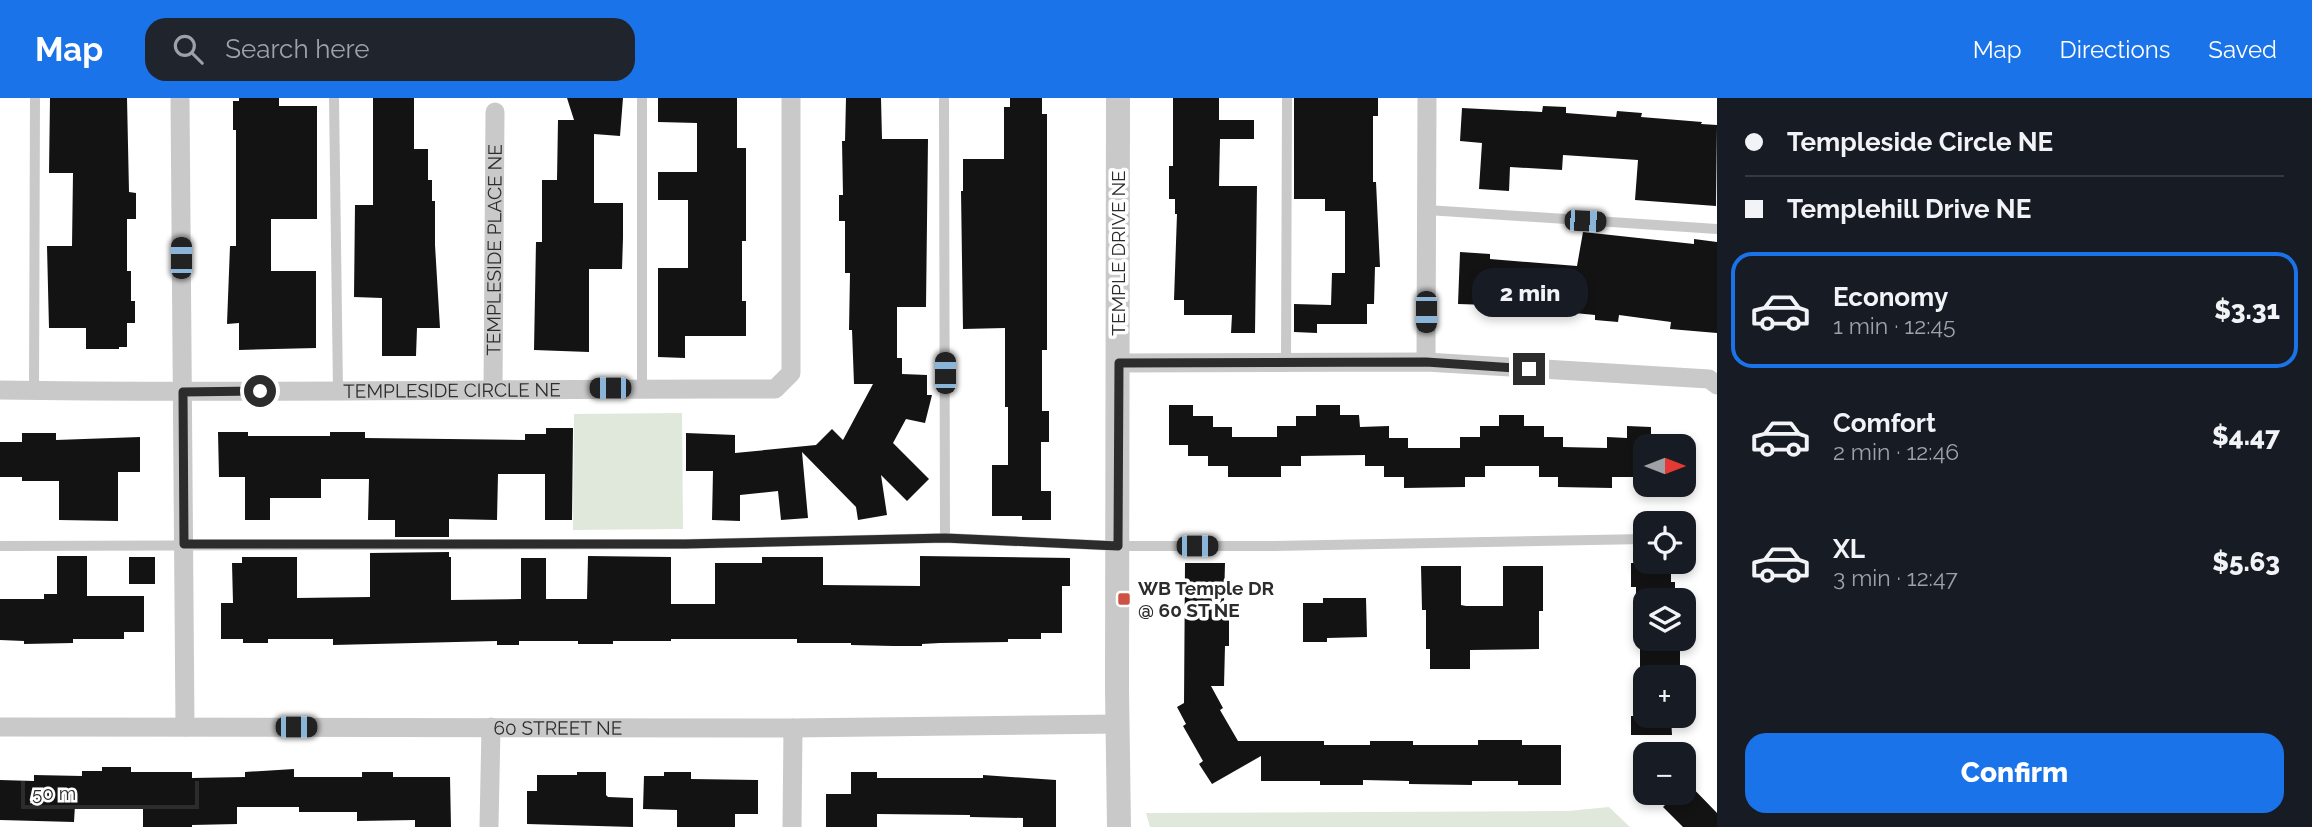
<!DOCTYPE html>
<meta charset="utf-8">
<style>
:root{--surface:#171b24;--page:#20242c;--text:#f1f3f6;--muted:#9ea1a6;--line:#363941;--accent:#1a73e8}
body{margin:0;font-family:Raleway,sans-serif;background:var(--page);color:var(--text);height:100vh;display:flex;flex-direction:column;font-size:26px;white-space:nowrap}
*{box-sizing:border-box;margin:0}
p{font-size:23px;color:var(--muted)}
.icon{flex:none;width:38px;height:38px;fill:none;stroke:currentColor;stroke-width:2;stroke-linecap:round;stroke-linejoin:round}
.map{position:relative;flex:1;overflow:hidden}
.sheet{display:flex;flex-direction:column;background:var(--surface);width:595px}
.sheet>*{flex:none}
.hud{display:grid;align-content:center;height:154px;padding:0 28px;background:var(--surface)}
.needle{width:46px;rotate:90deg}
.buttons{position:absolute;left:1633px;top:336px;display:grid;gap:14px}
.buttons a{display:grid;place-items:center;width:63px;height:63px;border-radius:14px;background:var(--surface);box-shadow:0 4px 10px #0003;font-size:35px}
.scale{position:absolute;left:21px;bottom:18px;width:178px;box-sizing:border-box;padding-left:7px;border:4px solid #2c2c2c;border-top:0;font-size:19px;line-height:24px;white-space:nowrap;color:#2c2c2c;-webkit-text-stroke:5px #fff;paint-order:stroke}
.end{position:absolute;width:32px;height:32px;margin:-16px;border:9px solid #2c2c2c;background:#fff;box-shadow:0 0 0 4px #fff}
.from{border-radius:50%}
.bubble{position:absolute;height:49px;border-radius:21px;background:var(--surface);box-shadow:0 4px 10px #0003;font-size:23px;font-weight:800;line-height:49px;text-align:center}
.car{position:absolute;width:21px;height:42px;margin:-21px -10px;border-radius:9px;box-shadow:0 0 5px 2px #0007;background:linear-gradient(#222 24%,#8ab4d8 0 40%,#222 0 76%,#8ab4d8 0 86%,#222 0)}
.hud b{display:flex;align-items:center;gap:24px;height:66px;font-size:26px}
.hud b+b{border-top:2px solid var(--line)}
.hud i{width:18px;height:18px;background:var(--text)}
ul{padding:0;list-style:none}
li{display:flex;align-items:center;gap:21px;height:116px;margin:0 14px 10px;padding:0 14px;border:4px solid transparent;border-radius:21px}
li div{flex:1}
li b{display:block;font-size:26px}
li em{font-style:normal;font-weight:800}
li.active{border-color:var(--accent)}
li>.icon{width:63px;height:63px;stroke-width:1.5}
.button{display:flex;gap:14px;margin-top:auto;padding:14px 28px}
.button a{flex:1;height:80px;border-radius:21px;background:var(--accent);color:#fff;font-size:28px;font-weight:800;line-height:80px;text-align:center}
header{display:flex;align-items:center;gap:42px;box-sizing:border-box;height:98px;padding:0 35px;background:var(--accent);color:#fff}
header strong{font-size:33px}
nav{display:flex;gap:38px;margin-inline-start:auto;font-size:24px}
.search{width:490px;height:63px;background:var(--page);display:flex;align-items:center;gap:18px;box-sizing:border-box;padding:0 24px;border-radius:21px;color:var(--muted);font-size:26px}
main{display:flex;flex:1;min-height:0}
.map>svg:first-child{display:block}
.green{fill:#e0e8db}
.building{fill:#131313}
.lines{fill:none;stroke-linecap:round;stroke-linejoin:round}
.service{stroke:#c9c9c9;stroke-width:10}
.minor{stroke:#c9c9c9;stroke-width:19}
.tertiary{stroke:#c9c9c9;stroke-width:24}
.route{stroke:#2c2c2c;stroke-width:9}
.poi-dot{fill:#ce5243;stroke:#fff;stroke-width:2.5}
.labels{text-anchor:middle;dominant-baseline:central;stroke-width:7;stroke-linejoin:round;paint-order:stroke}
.street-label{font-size:19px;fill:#2c2c2c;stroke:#fff}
.poi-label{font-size:19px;font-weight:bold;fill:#2c2c2c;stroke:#fff;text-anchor:start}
</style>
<header>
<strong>Map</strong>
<div class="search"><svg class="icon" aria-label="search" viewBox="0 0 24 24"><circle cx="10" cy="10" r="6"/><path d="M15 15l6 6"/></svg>Search here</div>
<nav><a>Map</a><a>Directions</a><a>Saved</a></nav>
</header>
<main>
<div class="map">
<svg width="1717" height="729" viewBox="0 0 1717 729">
<rect width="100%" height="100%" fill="#fff"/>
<!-- green -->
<path class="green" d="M682 315 683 431 573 432 574 316Z
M1609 709 1630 729H1150L1146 715 1568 713Z"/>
<!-- building -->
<path class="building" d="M50 0H127L129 94 136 95V121H127V173H131V203H135V225H127V249H119V251H86V230H49L47 148H72L73 75H49Z
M239 0H279V8H317V121H271V173H316V250L239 252V225L227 226 230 148H236V32H233V3H239Z
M373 0H414V51H428V82H432V103H435V147L440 230H417L416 258H382V200L354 199 355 107H373Z
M567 0H623L620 38 594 36V105H623V140L622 171H589V254L534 252 536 144H542V82H557L558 22H574Z
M658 0H737V50H746V143H742V203H746V238H685V260L658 259V170H688V102H658V74H697V25L658 24Z
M846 0H881L882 41H928L926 209H897V260H902V276L927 277V297H932L925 325 906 321 893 345 929 381 907 403 881 377 887 417 858 422 856 409 802 354 808 420 781 422 778 393 740 397V423L712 422 713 373H686V335L735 337V355L816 347 832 331 843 342 873 286H854L852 232H849L850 175H845V123H839V97H843L842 43H845Z
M1010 0H1042V16H1047V252H1042V313H1049V344H1041V393H1051V422H1022V418H992V367H1008V309H1005V230L963 231 961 93H963V61H1004V9H1010Z
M1173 0H1219V22H1254V41H1220L1219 88H1257L1255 235H1231L1232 217H1184V202H1174L1177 116H1175V101H1169V68H1173Z
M1294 0H1378V18H1373V84H1376L1380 169H1375L1374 206H1367V226H1317V235L1294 234V206L1331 207 1332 175H1345V113H1325V101H1294Z
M1543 8 1566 9V15L1616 19 1617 13 1642 15 1641 19 1702 24 1701 26 1717 27 1716 108 1635 102 1638 62 1563 57 1562 72 1510 69 1509 93 1479 91 1482 45 1460 43 1462 10 1542 14Z
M1583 134 1694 146V141L1717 144V235L1670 231 1671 224 1619 217 1618 224 1595 222V217L1544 212V216L1520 215V208L1458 206 1460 154 1490 156V161L1577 168Z
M1169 307H1193V318H1213V329H1232V339H1277V328H1296V318H1316V307H1340V317H1359L1360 329 1389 328V340H1408V350H1460V339H1480V328H1499V317H1524V328H1544V339H1563V349L1607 350V339L1627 340V328L1651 329V348H1645V379H1612V390L1558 389V379H1539V368H1485V379H1465V389L1404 390V379H1384V368H1365V357L1301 358V368H1281V379H1228V368H1208V358H1188V347H1169Z
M546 330H573L572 422H545V376H498L497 422 449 421V439H395V422H368L369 381H321V400H270V422H245V379H219L218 334H248V338H330V334H365V340L525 342V336H546Z
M22 335H56V342L140 339V374H118V423L59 422V383H22V379H0V344H22Z
M449 454V459H451V502L521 501V460H546V501H587L588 458 671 459V506H715V465H762V459H823V487L920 488V458L1070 460V488H1062V535H1041V541H1008V544L940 545 922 546V548H893L851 547V545H797V541H671V543H613V546H578V543H519V547H497V543L333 547V541H268V545H243V541H221V505H233L232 465H242V459H297V500L370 499V455Z
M57 458H87V498H144V534H124V541H73V545L24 546V543L0 542V501H44V496H57Z
M129 459H155V486H129Z
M1185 465H1225L1224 504H1229V548H1225L1224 588H1211L1223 610 1220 612 1238 643H1324V647H1370V643H1413V647H1478V642H1522V647H1561V687H1518V683H1472V687L1409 686V683L1363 682V687H1320V683H1261V658L1212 686 1199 666 1203 663 1183 628 1186 626 1177 609 1184 605Z
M1631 465H1671V484H1675V502H1636V489H1631Z
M1421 468H1461V507L1466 508H1503V468H1543V513H1539V551L1470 552V571H1430V551H1426V512H1422Z
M1323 500H1366L1367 539 1327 540V544H1303V505H1323Z
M1640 541H1680V579H1640Z
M1631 618H1671L1672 637H1631Z
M102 669H131V674H192V680L245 679V674L294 671V679H362V674H393V679H450L451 729H415V722L357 723V714H299V709H237V726L192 727V729H143V707H75L74 724 0 722V682L34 683V677L82 678V673H102Z
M577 674H606V697L608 699 633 700V729L527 726V693H537V677H577Z
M664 674H691V681L758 682V716H735V729H677V712L643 711 644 678H664Z
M851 674H877V680H983V677L1056 682V729H1023V720L970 719V717L877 716V729H826V696H851Z
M1684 681 1717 715V729H1683L1663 709 1667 705 1657 695H1684Z"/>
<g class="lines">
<!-- service -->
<path class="service" d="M334 0 338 293
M642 0V291
M1427 112 1717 131
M1286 264 1287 0
M34 293 35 0
M945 440 1118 448H1273L1645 441
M0 448 686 446 945 440 944 0"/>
<!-- minor -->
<g class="minor">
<path d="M180 0 185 629"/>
<path d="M1426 264 1427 0"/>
<path d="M1119 265 1426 264 1709 281 1717 287"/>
<path id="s1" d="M493 290 495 14"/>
<path id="s2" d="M0 292C258 296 517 290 775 291L791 275V0"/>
<path id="s3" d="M0 629 793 630 1118 626"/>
<path d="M489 729 491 629"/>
<path d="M792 729 793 630"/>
</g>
<!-- tertiary -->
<path class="tertiary" d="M1118 0 1117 590 1119 729"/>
</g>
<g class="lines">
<!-- route -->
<path class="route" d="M260 293 183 294 184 446H685L945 440 1118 448 1119 265 1426 264 1529 271"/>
</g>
<!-- markers -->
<rect class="poi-dot" x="1117" y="494" width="14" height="14" rx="3.5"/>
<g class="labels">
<!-- street labels -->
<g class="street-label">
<text stroke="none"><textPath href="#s1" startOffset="138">TEMPLESIDE PLACE NE</textPath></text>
<text transform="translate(1118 155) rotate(-90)">TEMPLE DRIVE NE</text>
<text stroke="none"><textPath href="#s2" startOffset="452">TEMPLESIDE CIRCLE NE</textPath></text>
<text stroke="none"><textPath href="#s3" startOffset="558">60 STREET NE</textPath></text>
</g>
<!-- poi labels -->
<g class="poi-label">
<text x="1138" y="490">WB Temple DR<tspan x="1138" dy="22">@ 60 ST NE</tspan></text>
</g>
</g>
</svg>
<div class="buttons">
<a><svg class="needle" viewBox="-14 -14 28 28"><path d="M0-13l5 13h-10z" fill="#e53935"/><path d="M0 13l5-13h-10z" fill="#9ea1a6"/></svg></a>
<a><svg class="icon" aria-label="locate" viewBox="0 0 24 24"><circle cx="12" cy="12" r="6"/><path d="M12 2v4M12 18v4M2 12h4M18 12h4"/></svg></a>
<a><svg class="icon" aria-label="layers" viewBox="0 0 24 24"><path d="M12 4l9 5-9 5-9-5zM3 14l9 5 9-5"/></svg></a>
<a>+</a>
<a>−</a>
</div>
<div class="scale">50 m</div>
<i class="end from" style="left:260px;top:293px"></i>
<i class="end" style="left:1529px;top:271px"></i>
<div class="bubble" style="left:1472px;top:170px;width:116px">2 min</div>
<i class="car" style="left:1585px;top:123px;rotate:93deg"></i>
<i class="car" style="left:181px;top:160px;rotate:0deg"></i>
<i class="car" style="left:1426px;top:214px;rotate:180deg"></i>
<i class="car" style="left:945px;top:275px;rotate:0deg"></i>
<i class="car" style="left:610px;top:290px;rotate:270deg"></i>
<i class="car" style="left:1197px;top:448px;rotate:90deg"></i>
<i class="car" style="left:296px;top:629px;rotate:90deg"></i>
</div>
<section class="sheet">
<div class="hud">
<b><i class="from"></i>Templeside Circle NE</b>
<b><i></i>Templehill Drive NE</b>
</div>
<ul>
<li class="active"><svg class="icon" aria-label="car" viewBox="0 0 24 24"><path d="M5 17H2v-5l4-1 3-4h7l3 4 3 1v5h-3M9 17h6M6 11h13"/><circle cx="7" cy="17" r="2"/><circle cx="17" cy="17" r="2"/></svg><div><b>Economy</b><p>1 min · 12:45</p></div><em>$3.31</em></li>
<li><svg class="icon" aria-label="car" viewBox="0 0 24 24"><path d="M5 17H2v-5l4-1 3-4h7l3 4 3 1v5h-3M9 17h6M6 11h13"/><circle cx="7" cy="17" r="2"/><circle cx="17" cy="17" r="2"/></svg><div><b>Comfort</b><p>2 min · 12:46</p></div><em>$4.47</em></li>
<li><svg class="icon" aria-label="car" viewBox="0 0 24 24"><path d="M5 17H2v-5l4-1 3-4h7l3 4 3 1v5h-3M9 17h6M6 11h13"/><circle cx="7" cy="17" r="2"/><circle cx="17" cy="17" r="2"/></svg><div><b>XL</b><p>3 min · 12:47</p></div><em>$5.63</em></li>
</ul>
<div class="button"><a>Confirm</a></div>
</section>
</main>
